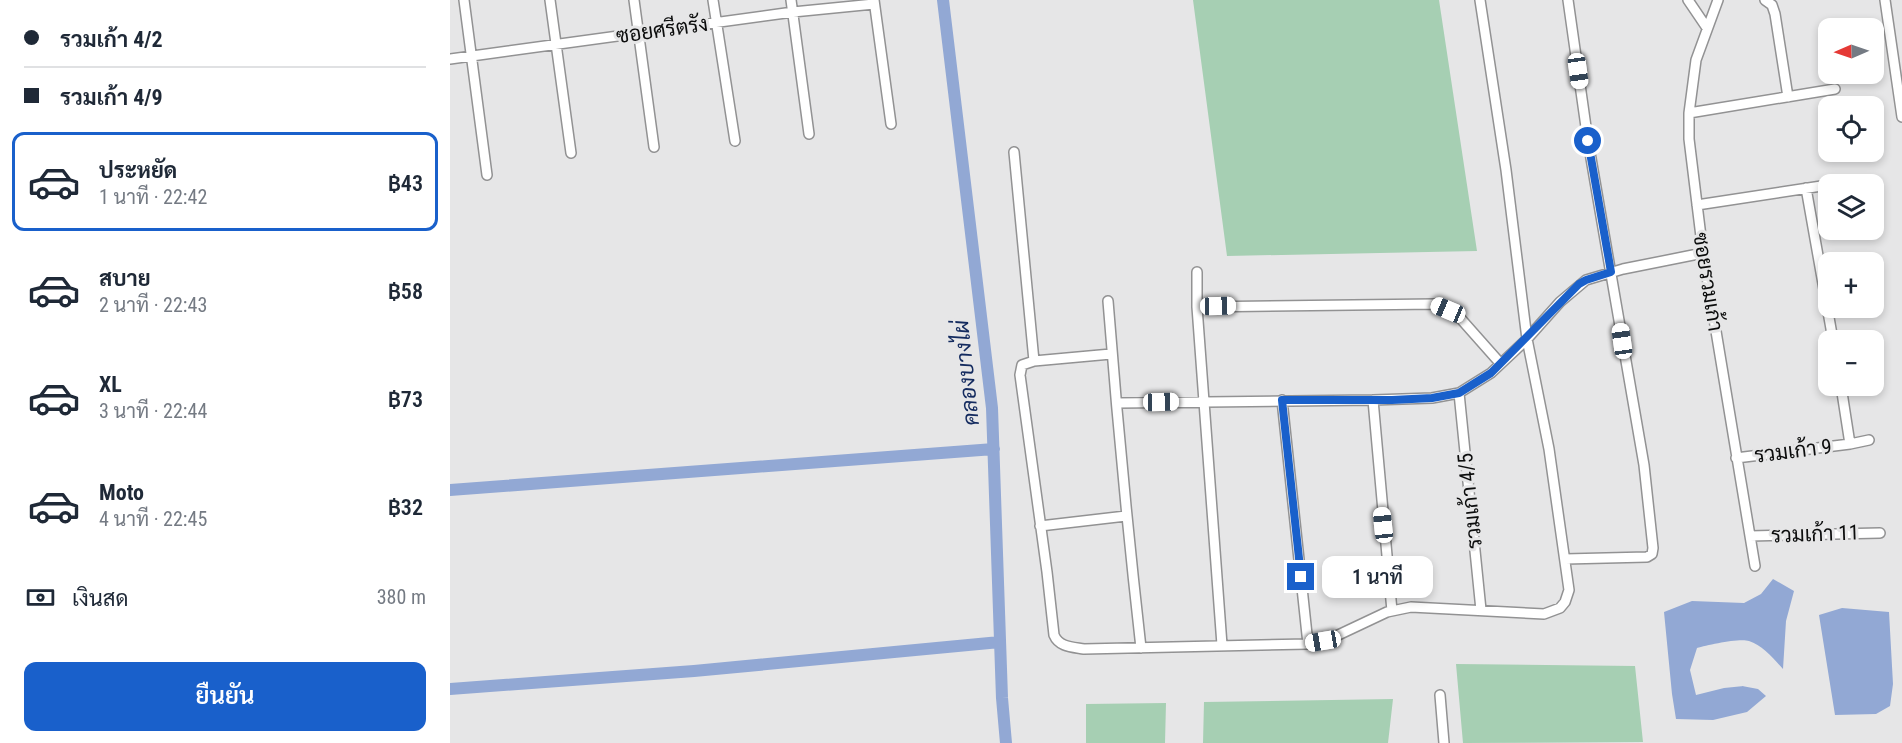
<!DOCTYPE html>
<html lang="th">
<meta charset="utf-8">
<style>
:root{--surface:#fff;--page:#f2f2f3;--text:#1f2937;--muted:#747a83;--line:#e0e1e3;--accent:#1960cb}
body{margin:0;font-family:"Roboto Condensed",Sarabun,sans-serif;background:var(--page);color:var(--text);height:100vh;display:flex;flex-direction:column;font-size:22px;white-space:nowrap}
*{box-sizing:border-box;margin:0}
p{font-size:20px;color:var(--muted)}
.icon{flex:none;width:33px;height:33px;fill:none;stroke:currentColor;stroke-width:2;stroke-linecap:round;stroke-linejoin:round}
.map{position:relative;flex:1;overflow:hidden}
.details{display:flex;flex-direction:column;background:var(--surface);width:450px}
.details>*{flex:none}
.top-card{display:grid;align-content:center;height:132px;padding:0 24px;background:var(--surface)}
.needle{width:39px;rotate:268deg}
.tools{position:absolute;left:1368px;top:18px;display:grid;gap:12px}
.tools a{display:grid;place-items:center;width:66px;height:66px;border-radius:12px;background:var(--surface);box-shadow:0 3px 9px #0003;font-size:30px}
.end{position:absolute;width:27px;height:27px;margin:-14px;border:8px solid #1960cb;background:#fff;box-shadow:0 0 0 3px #fff}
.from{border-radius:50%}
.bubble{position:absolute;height:42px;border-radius:12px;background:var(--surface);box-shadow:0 3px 9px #0003;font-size:20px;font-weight:600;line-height:42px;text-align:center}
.car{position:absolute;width:18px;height:36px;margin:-18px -9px;border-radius:8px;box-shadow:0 0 4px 2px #0007;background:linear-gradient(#fff 24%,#345 0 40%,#fff 0 76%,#345 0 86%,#fff 0)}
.top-card b{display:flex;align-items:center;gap:21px;height:57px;font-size:22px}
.top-card b+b{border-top:2px solid var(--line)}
.top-card i{width:15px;height:15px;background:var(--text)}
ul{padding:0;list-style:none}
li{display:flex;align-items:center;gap:18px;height:99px;margin:0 12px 9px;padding:0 12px;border:3px solid transparent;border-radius:12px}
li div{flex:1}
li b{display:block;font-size:22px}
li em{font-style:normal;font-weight:600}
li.active{border-color:var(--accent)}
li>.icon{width:54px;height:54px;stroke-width:1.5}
.pay{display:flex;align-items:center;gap:15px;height:66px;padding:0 24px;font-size:22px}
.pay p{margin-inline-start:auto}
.action{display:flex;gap:12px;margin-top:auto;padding:12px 24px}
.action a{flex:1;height:69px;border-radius:12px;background:var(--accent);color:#fff;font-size:24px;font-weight:600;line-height:69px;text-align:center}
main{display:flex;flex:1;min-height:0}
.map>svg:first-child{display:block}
.green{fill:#a6cfb3}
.water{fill:#92a8d4}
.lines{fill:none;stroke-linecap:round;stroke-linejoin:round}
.canal{stroke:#92a8d4;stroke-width:12}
.street-casing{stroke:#929293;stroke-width:12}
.street{stroke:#fff;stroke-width:9}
.route{stroke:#1960cb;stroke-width:8}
.labels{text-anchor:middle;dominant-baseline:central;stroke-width:6;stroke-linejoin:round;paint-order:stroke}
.street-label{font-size:21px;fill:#0c0d0d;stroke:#e6e6e7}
.water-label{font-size:22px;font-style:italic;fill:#142b5f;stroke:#e6e6e7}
</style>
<main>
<section class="details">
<div class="top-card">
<b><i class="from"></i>รวมเก้า 4/2</b>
<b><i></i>รวมเก้า 4/9</b>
</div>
<ul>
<li class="active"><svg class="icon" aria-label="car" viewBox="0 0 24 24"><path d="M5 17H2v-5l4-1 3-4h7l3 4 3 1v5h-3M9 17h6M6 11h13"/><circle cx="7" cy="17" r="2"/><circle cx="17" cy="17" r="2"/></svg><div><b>ประหยัด</b><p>1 นาที · 22:42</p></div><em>฿43</em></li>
<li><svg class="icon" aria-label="car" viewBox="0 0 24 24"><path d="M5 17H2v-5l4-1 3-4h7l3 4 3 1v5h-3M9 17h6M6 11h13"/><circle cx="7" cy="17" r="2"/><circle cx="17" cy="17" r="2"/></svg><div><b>สบาย</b><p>2 นาที · 22:43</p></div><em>฿58</em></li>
<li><svg class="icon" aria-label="car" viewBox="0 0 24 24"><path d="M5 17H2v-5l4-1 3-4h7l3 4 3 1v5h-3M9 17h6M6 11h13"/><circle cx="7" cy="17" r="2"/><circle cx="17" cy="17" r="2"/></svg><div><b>XL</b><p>3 นาที · 22:44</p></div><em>฿73</em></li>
<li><svg class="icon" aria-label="car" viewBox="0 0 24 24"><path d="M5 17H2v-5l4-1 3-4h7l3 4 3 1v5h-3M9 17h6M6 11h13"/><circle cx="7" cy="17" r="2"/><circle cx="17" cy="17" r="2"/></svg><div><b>Moto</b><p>4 นาที · 22:45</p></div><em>฿32</em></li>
</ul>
<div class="pay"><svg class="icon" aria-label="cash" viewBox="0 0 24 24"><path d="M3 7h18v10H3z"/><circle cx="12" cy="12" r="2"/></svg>เงินสด<p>380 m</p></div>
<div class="action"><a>ยืนยัน</a></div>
</section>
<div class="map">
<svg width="1452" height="743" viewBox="0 0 1452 743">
<rect width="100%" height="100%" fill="#e6e6e7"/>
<!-- green -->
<path class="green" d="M743 0H989L1027 251 777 256Z
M1006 664 1185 666 1193 742 1013 743Z
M943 699 938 743H753L754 702Z
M716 703 715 743H636V704Z"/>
<!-- water -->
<path class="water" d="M1323 579 1344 591 1336 621 1333 669C1324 659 1312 645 1299 641 1289 638 1258 645 1247 648L1240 670 1246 695 1274 688 1294 686H1292L1308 689 1316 696 1297 712 1263 720 1226 719 1222 694 1214 612 1242 601 1294 603 1311 594Z
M1392 608 1439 612 1443 684 1440 706 1426 714 1385 715 1369 615Z"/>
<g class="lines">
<!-- canal -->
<path class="canal" d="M493 0 542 408 552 698 556 743
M0 490 544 449
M0 689 244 671 550 642"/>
<!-- street casing -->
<g class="street-casing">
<path id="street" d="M14 0 37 175
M100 0 121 153
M184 0 204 147
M263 0 285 141
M341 0 359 134
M424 0 441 124
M1238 0 1257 28
M1268 0 1246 60 1239 113V139L1253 253 1305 566
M1315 0 1322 5 1325 14 1338 97
M1435 0 1452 117
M0 59 343 12 424 4
M1239 113 1385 89
M564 152 584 361 661 354
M1382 184 1398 182
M1356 188 1383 340
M1247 205 1378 185
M747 272V307L772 645
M658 301C667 417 678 533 691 648
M747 307 985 304 1011 319 1050 363
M584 361 572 365 570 375 597 572 604 635C609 647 622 647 634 649L858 644 884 637 937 612 961 607 1094 614 1110 608 1115 602 1119 590 1099 449 1077 339 1056 170 1030 0
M1009 393 1031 610
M832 400 858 644
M923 400 942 611
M668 403 923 400 982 398 1009 393 1041 373 1077 339 1110 302 1136 280 1173 269 1253 253
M1400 444 1419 440
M1286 458 1400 444 1391 386
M590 526 676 516
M1300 536 1430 533
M1115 559 1197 557 1202 554 1203 548 1194 465 1138 141 1118 0
M990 695 994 743"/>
</g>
<!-- street -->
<use href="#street" class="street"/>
</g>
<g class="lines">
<!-- route -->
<path class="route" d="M851 577 832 400H942L982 398 1009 393 1041 373 1129 284 1136 280 1161 272 1138 141"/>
</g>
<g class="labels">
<!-- street labels -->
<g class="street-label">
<text transform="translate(212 30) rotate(-8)">ซอยศรีตรัง</text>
<text transform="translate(1258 282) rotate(81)">ซอยรวมเก้า</text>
<text transform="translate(1343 451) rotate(-7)">รวมเก้า 9</text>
<text transform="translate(1020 501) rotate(-96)">รวมเก้า 4/5</text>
<text transform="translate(1365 534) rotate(-2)">รวมเก้า 11</text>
</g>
<!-- water labels -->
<g class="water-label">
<text transform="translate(516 373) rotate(-96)">คลองบางไผ่</text>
</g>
</g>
</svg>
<div class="tools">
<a><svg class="needle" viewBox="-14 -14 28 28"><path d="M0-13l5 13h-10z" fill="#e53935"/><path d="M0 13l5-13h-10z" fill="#747a83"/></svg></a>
<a><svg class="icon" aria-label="locate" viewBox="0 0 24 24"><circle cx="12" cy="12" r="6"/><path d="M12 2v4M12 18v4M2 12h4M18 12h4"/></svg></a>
<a><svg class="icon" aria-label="layers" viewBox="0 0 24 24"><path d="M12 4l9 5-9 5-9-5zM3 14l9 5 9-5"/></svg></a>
<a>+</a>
<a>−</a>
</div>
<i class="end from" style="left:1138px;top:141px"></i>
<i class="end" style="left:851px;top:577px"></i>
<div class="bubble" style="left:872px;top:556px;width:111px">1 นาที</div>
<i class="car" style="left:1128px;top:71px;rotate:172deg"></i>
<i class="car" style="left:768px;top:306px;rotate:89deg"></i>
<i class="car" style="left:998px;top:310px;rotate:293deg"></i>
<i class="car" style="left:1172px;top:341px;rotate:352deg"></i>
<i class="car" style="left:711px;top:402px;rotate:89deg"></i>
<i class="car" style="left:933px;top:525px;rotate:354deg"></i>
<i class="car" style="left:873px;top:641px;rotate:260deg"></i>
</div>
</main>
